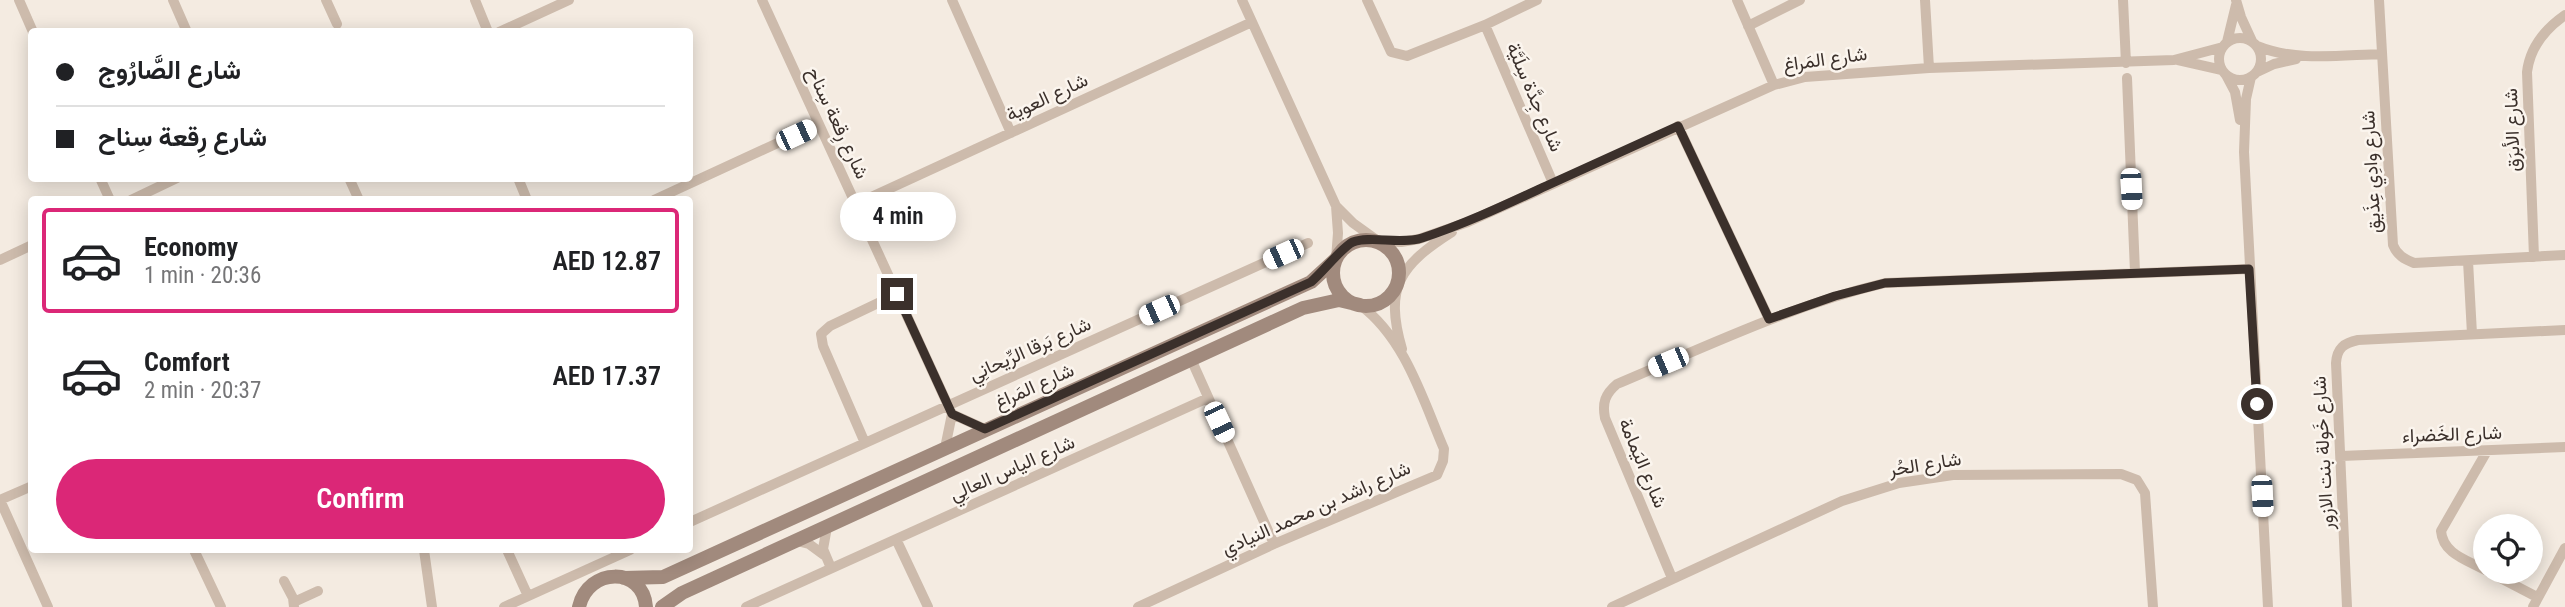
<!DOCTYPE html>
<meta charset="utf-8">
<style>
:root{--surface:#fff;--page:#f2f2f2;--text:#202124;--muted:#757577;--line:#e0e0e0;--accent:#db2777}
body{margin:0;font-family:"Roboto Condensed",Vazirmatn,sans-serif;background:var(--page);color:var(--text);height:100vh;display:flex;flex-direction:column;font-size:26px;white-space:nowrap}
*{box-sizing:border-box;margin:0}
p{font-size:23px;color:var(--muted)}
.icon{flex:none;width:38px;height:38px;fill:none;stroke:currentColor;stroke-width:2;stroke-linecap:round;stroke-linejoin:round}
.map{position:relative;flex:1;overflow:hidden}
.panel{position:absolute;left:28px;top:196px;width:665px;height:357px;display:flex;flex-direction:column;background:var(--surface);border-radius:7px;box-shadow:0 4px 18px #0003}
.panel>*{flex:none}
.guide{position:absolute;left:28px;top:28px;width:665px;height:154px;border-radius:7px;box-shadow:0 4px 18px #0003;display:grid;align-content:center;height:154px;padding:0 28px;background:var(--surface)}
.tools{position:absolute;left:2473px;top:514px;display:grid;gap:14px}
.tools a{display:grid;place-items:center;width:70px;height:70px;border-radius:50%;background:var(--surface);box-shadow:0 4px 18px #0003;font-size:35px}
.end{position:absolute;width:32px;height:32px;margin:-16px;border:9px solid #3b302b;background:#fff;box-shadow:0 0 0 4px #fff}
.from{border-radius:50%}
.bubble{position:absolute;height:49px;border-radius:24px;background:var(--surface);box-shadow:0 4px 18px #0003;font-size:23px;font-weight:600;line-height:49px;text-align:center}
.car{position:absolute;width:21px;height:42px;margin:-21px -10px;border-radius:9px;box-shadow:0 0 5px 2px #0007;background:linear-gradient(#fff 24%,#345 0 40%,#fff 0 76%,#345 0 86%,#fff 0)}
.guide b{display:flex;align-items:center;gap:24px;height:66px;font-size:26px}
.guide b+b{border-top:2px solid var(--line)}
.guide i{width:18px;height:18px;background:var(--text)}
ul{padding:12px 0 0;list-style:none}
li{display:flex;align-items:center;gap:21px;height:105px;margin:0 14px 10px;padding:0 14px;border:4px solid transparent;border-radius:7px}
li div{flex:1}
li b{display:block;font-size:26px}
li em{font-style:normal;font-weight:600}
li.current{border-color:var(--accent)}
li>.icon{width:63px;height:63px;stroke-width:1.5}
.primary-button{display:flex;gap:14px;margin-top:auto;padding:14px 28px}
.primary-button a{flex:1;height:80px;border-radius:42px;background:var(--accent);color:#fff;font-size:28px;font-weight:600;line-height:80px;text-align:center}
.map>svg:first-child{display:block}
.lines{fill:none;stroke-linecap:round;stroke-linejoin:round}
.street{stroke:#cdbbac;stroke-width:10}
.secondary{stroke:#a18a7d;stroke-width:14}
.route{stroke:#3b302b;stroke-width:9}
.labels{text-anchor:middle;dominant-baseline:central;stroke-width:5;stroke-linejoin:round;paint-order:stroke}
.street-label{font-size:19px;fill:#3b302b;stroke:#fbf5ee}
</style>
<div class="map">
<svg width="2565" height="607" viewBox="0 0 2565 607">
<rect width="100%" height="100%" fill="#f4ebe1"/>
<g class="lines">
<!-- street -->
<path class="street" d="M19 0 33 32
M173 0 187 32
M326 0 337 24
M475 0 488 32
M762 0 952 414 945 448
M952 0 1011 133
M1242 0 1336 206 1353 223 1378 241 1401 242 1419 239 1468 222 1774 85 1805 77 1929 68 2174 60 2223 47
M1367 0 1391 52 1407 56 1485 25 1537 0
M1737 0 1774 85
M1925 0 1929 68
M2123 0 2126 63
M2236 0 2241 17 2252 41
M2379 0 2393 245C2397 255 2404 259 2414 263L2565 255
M1485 25 1553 183
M1748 26 1800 0
M499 32 569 0
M2219 59a21 21 0 1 1 42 0a21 21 0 1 1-42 0Z
M2227 42 2236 5
M2257 46C2296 62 2341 55 2382 54
M2178 60 2222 70
M2257 72 2274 64 2296 59
M2226 75 2235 92 2240 120
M2251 77 2246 99 2244 152 2268 607
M2127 78 2135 272
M1678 126 1769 319
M100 178 110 200
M349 178 359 200
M518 178 527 200
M131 200 177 178
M654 200 819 124
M856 204 1252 22
M2534 257 2527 72C2530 47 2545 29 2565 15
M1336 259 1338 233 1336 206
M0 260 32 245
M2468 261 2472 334
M1402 349C1384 287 1400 265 1452 232
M1191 359 1274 544
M952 414 985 429
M865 443 823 346 821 334 830 326 897 294
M2341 456 2565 447
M0 500 48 607
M0 500 32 486
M690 522 1308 243
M827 527 823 549 831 568
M896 539 928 607
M797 541 809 544 824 555
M194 550 221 607
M424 550 432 607
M507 550 528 596
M2485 570C2467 560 2443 554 2441 531L2487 451
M2489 572 2537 597
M1672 578 1605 418C1602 403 1605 394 1617 384 1705 347 1792 305 1885 283L2249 269
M284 581 293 598 294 607
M294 602 318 591
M504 607 630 550
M746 607 1208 398
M1138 607 1274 544 1437 475 1443 461 1444 449C1423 400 1405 338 1360 305
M1612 607 1842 501 1899 483 1953 475 2121 474 2137 480 2145 493 2153 607
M2347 607 2336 363C2337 348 2344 343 2358 340L2565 330
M2533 607 2565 548"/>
<!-- secondary -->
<path class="secondary" d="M1333 273a33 33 0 1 1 66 0a33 33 0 1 1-66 0Z
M624 578 663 577 1311 282 1336 259
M579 607C588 567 643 566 646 607
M662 607 682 593 1303 308 1339 300 1360 305"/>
</g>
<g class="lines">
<!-- route -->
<path class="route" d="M897 294 952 414 985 429 1311 282C1323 272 1343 246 1353 242 1370 235 1400 245 1422 238 1465 224 1505 205 1546 186 1590 166 1634 146 1678 126L1769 319 1835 296 1885 283 2249 269 2257 404"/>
</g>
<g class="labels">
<!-- street labels -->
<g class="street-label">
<text transform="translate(1825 59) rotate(-8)">شارع المَراغ</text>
<text transform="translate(1047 97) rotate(-25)">شارع العوية</text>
<text transform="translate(1535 97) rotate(67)">شارع جِدَّة سِلَيَّة</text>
<text transform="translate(838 123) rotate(65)">شارع رِقعة سِناح</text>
<text transform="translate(2512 130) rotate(-92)">شارع الأبرَق</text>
<text transform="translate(2371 172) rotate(-93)">شارع وادِي عِذَيق</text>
<text transform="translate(1030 349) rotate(-24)">شارع بَرقا الرِّيحانِي</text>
<text transform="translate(1034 386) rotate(-24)">شارع المَراغ</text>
<text transform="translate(2452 434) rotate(-2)">شارع الخَضراء</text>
<text transform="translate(2323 453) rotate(-93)">شارع خَولة بنت الازور</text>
<text transform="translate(1643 463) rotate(67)">شارع اليَمامة</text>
<text transform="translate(1925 464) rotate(-9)">شارع الحُر</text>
<text transform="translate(1012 468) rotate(-24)">شارع الياس العالِي</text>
<text transform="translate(1316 508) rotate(-24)">شارع راشد بن محمد النيادي</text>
</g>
</g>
</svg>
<div class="tools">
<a><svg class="icon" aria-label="locate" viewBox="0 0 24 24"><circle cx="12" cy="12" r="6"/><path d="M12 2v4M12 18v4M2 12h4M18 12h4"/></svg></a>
</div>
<i class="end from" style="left:2257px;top:404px"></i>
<i class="end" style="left:897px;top:294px"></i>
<div class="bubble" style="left:840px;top:192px;width:116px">4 min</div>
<i class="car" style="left:796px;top:135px;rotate:65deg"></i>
<i class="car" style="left:2131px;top:189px;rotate:177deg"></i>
<i class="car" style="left:1283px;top:254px;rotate:246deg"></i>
<i class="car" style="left:1159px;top:310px;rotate:246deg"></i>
<i class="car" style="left:1668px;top:362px;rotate:247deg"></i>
<i class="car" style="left:1219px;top:422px;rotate:155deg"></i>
<i class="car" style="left:2262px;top:496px;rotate:177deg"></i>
<div class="guide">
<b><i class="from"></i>شارع الصَّارُوج</b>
<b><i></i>شارع رِقعة سِناح</b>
</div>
<section class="panel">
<ul>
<li class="current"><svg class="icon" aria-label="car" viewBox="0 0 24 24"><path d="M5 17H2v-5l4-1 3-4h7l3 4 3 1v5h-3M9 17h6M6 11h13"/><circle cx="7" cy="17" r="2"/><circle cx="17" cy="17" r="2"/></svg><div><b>Economy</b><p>1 min · 20:36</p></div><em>AED 12.87</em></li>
<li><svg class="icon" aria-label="car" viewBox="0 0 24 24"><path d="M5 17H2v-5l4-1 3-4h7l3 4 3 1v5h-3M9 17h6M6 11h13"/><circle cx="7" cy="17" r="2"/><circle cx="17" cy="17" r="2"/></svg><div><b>Comfort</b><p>2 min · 20:37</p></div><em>AED 17.37</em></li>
</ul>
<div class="primary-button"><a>Confirm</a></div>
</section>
</div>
